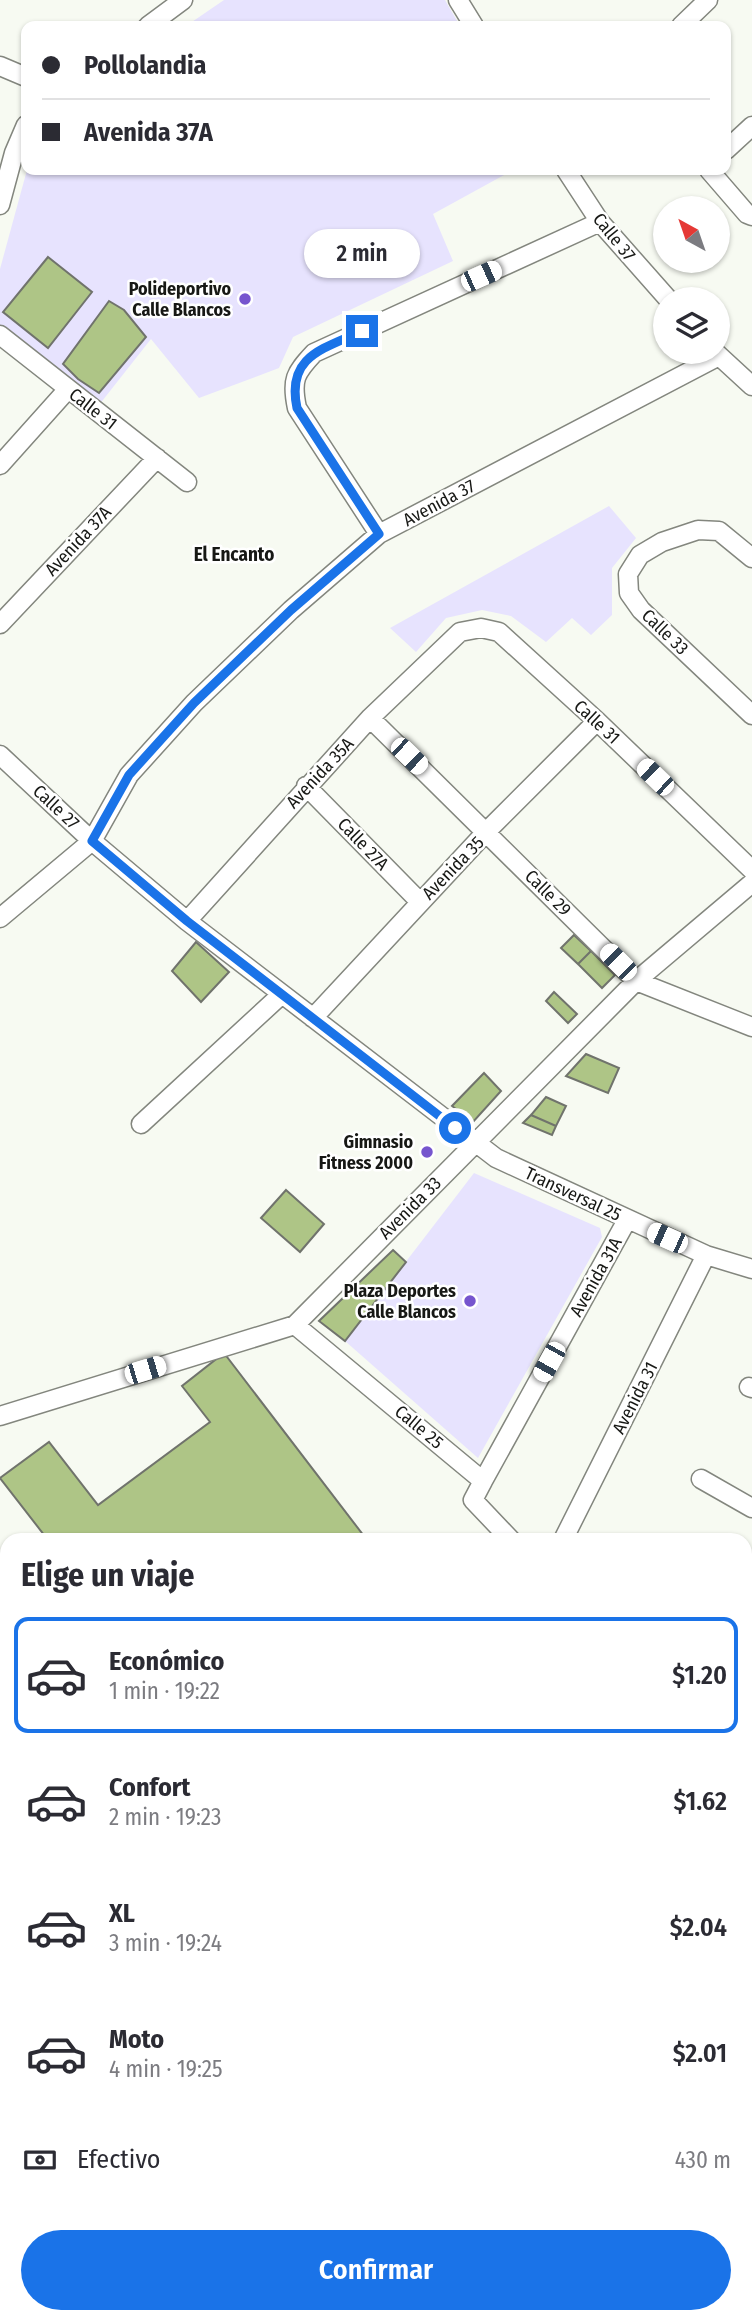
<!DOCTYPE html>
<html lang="es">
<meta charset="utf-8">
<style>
:root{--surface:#fff;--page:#f7f7f7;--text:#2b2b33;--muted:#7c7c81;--line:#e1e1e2;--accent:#1a73e8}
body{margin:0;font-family:"Fira Sans Condensed",sans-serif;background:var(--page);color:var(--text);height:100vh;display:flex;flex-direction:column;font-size:26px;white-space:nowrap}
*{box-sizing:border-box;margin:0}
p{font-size:23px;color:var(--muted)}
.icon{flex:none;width:38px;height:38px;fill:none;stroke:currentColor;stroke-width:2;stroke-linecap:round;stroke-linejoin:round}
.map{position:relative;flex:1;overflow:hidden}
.panel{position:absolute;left:0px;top:1533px;width:752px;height:791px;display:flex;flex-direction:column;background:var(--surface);border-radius:21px 21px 0 0;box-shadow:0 2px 5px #0004}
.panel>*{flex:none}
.top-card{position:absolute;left:21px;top:21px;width:710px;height:154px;border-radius:14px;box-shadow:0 2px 5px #0004;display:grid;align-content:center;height:154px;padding:0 21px;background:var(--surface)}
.needle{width:46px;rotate:320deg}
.fabs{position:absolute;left:653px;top:196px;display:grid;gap:14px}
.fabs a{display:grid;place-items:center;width:77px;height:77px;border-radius:50%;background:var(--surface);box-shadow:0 2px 5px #0004;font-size:35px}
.end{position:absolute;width:32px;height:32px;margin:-16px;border:9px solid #1a73e8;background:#fff;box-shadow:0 0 0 4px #fff}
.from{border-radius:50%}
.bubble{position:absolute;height:49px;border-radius:24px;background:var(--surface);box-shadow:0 2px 5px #0004;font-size:23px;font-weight:600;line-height:49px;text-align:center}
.car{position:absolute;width:21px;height:42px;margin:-21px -10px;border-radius:9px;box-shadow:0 0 5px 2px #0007;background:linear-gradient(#fff 24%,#345 0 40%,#fff 0 76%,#345 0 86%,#fff 0)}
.top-card b{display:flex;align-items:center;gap:24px;height:66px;font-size:26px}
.top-card b+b{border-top:2px solid var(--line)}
.top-card i{width:18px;height:18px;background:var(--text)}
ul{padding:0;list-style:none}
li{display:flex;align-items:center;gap:21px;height:116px;margin:0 14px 10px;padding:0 7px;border:4px solid transparent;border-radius:14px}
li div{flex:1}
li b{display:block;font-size:26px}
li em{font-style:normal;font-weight:600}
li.current{border-color:var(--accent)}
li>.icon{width:63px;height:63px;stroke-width:1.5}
h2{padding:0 21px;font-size:32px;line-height:84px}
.pay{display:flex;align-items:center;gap:18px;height:77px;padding:0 21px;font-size:26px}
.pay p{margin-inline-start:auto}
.cta{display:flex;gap:14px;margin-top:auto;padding:14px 21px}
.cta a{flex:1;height:80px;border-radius:42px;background:var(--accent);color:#fff;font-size:28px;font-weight:600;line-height:80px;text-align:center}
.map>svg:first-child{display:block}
.green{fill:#e7e3fe;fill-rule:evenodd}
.building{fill:#aec586;stroke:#70736c;stroke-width:2}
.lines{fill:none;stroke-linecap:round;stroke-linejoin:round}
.minor-casing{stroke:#83867e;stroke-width:21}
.major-casing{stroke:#6a7d49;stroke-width:26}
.highway-casing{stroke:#6a7d49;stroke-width:30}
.minor{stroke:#fff;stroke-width:18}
.major{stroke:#c1d1a3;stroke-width:23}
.highway{stroke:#97b365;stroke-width:26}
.route{stroke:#1a73e8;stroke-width:9}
.poi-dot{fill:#7655ce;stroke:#fff;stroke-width:2.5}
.labels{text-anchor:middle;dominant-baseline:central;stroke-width:5;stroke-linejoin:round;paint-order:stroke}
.street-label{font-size:18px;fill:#171815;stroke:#fff}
.poi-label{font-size:18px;font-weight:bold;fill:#171815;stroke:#fff;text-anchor:end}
.neighbourhood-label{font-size:19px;font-weight:bold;fill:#171815;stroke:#fff}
</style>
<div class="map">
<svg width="752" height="2324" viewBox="0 0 752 2324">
<rect width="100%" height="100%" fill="#f7faf2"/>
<!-- green -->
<path class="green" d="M224 0H445L460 26H186Z
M27 170H513L433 214 453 261 293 337 279 368 199 398 151 339 99 405 0 325V269ZM48 257 92 292 48 347 4 312Z
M609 506 636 538 612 568V615L591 635 572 618 546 642 511 616 482 610 446 618 416 652 390 628Z
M474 1173 600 1228 602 1237 478 1458 345 1341Z
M0 1853H7V2280L0 2283Z"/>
<!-- building -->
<path class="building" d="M48 257 92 292 48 348 3 312Z
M109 301 124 310 146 337 99 393 78 379 63 364Z
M574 935 591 951 578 964 561 948Z
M196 942 229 972 201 1002 172 971Z
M591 951 615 975 602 988 578 964Z
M554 992 577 1014 568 1023 546 1001Z
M586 1054 619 1068 608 1093 566 1076Z
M484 1073 501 1091 473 1122 452 1106Z
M546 1097 566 1106 556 1126 531 1115Z
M531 1115 556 1126 552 1135 523 1123Z
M286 1190 324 1224 300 1252 261 1218Z
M393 1250 406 1262 345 1341 319 1321Z
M224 1353 367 1540H48L0 1478 49 1442 98 1505 210 1422 182 1386Z
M746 2242 752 2251V2271L746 2275Z
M130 2317H287L290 2324H112Z
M409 2317H464L470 2324H401Z"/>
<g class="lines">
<!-- minor casing -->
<g class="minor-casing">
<path id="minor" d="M458 0 474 26
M148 26 183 0
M681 26 708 0
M0 66 26 77
M726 150 752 126
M566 170 600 222 668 299
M709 170 747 214 752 216
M0 205 14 153 26 125
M0 335 187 482
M715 352 752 386
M0 465 68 389
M379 534 297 408C291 380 295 373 314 353L600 222
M752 558 719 531 698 530 662 542 640 555 628 574 629 593 641 610 752 715
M0 624 157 458
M370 718 636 981 752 1027
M0 755 92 841 187 921 496 1158 706 1255 752 1269
M306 786 420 902
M0 918 92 841 129 775 194 703 291 610 379 534 719 356
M187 921 370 718 460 632 481 628 499 632 597 721 752 870
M313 1018 487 831 597 721
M141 1124 282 994
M295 1325 483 1481 473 1500 511 1540
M749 1387 752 1388
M0 1416 295 1325 636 981 752 883
M701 1479 752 1508
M483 1481 627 1220
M563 1540 706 1255
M746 1628 752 1622
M746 1866 752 1875"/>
</g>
<!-- major casing -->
<g class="major-casing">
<path id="major" d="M733 2324 742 2317"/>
</g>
<!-- highway casing -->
<g class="highway-casing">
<path id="highway" d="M746 1653 752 1650
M746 1712 752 1708
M746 1746 752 1744
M746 1770 752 1766
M0 1775 7 1773
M746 1801 752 1798
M0 1806 7 1808"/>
</g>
<!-- minor -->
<use href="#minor" class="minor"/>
<!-- major -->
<use href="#major" class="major"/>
<!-- highway -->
<use href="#highway" class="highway"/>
</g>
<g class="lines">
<!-- route -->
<path class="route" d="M362 331C323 349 286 356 297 408L379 534 291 610 194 703 129 775 92 841 187 921 455 1128"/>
</g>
<!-- markers -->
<g class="poi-dot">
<circle cx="245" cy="299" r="7"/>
<circle cx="427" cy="1152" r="7"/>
<circle cx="470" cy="1301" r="7"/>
</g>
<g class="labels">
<!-- street labels -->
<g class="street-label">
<text transform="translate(614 237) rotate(51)">Calle 37</text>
<text transform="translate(93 409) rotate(38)">Calle 31</text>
<text transform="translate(439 503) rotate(-28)">Avenida 37</text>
<text transform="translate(78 541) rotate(-47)">Avenida 37A</text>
<text transform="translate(665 632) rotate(44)">Calle 33</text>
<text transform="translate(597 722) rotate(43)">Calle 31</text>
<text transform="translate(320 773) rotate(-47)">Avenida 35A</text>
<text transform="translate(56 807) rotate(43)">Calle 27</text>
<text transform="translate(363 844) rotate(46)">Calle 27A</text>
<text transform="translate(453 868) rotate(-46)">Avenida 35</text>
<text transform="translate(548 893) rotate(45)">Calle 29</text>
<text transform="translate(573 1194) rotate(25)">Transversal 25</text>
<text transform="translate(410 1208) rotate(-45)">Avenida 33</text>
<text transform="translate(596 1277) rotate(-61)">Avenida 31A</text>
<text transform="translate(635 1398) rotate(-63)">Avenida 31</text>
<text transform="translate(419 1427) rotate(40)">Calle 25</text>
</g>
<!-- poi labels -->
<g class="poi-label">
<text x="231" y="289">Polideportivo<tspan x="231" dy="21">Calle Blancos</tspan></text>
<text x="413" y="1142">Gimnasio<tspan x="413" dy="21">Fitness 2000</tspan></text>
<text x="456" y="1291">Plaza Deportes<tspan x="456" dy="21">Calle Blancos</tspan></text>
</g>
<!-- neighbourhood labels -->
<g class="neighbourhood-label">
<text x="234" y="554">El Encanto</text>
</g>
</g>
</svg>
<div class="fabs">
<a><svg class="needle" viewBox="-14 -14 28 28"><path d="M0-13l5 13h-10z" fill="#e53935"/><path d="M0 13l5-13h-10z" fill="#7c7c81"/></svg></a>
<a><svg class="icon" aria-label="layers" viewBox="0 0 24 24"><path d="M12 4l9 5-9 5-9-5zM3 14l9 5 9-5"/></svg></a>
</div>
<i class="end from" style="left:455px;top:1128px"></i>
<i class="end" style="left:362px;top:331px"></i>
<div class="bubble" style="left:304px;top:229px;width:116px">2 min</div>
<i class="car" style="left:481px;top:276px;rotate:66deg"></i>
<i class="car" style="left:409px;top:756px;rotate:134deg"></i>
<i class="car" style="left:655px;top:777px;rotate:314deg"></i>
<i class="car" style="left:618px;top:962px;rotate:315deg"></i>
<i class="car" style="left:667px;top:1238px;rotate:294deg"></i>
<i class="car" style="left:549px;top:1362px;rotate:209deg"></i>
<i class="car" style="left:145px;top:1370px;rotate:73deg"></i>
<div class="top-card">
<b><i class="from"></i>Pollolandia</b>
<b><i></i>Avenida 37A</b>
</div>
<section class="panel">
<h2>Elige un viaje</h2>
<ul>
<li class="current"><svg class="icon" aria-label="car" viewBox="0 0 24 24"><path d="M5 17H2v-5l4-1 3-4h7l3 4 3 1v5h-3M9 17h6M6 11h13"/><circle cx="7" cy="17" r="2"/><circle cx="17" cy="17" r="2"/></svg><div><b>Económico</b><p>1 min · 19:22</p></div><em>$1.20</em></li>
<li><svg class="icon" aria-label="car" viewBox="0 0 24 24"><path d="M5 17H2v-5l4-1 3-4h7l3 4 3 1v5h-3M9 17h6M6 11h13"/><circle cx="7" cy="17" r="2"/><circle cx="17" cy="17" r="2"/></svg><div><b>Confort</b><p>2 min · 19:23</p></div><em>$1.62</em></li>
<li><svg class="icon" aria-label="car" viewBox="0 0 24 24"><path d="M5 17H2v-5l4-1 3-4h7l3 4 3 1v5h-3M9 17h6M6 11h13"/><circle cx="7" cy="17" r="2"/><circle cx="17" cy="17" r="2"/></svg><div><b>XL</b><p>3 min · 19:24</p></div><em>$2.04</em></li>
<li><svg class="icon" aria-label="car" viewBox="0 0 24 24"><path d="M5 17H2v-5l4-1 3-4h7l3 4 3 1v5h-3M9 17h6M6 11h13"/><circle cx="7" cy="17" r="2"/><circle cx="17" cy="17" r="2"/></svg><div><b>Moto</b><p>4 min · 19:25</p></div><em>$2.01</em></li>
</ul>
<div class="pay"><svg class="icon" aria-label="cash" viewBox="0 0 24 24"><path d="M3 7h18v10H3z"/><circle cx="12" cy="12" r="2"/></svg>Efectivo<p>430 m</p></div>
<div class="cta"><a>Confirmar</a></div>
</section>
</div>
